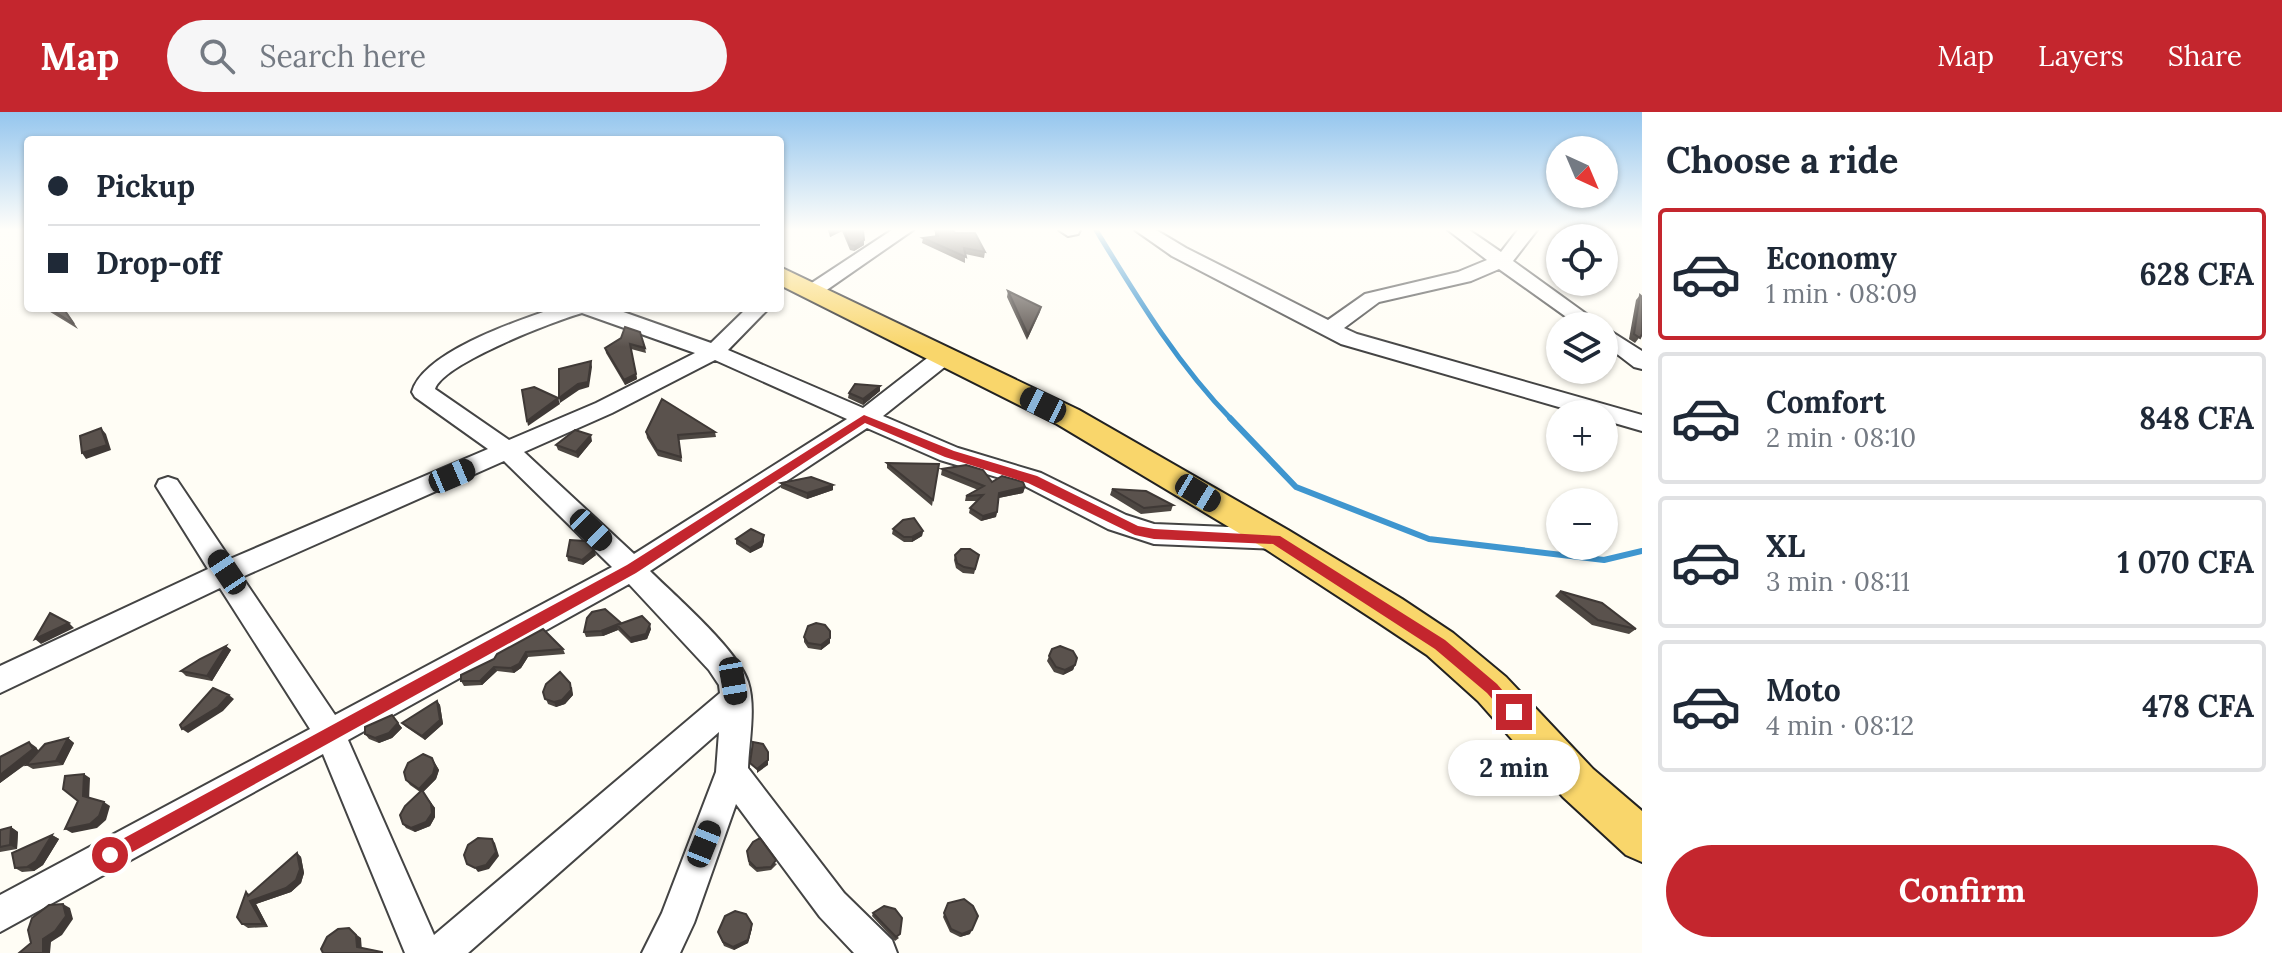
<!DOCTYPE html>
<meta charset="utf-8">
<style>
:root{--surface:#fff;--page:#f6f6f7;--text:#1f2937;--muted:#747a83;--line:#e0e1e3;--accent:#c4262e}
body{margin:0;font-family:Lora,serif;background:var(--page);color:var(--text);height:100vh;display:flex;flex-direction:column;font-size:30px;white-space:nowrap}
*{box-sizing:border-box;margin:0}
p{font-size:26px;color:var(--muted)}
.icon{flex:none;width:44px;height:44px;fill:none;stroke:currentColor;stroke-width:2;stroke-linecap:round;stroke-linejoin:round}
.map{position:relative;flex:1;overflow:hidden}
.side{display:flex;flex-direction:column;background:var(--surface);width:640px}
.side>*{flex:none}
.guide{position:absolute;left:24px;top:24px;width:760px;height:176px;border-radius:8px;box-shadow:0 2px 6px #0004;display:grid;align-content:center;height:176px;padding:0 24px;background:var(--surface)}
.needle{width:52px;rotate:136deg}
.fabs{position:absolute;left:1546px;top:24px;display:grid;gap:16px}
.fabs a{display:grid;place-items:center;width:72px;height:72px;border-radius:50%;background:var(--surface);box-shadow:0 2px 6px #0004;font-size:40px}
.end{position:absolute;width:36px;height:36px;margin:-18px;border:10px solid #c4262e;background:#fff;box-shadow:0 0 0 4px #fff}
.from{border-radius:50%}
.bubble{position:absolute;height:56px;border-radius:28px;background:var(--surface);box-shadow:0 2px 6px #0004;font-size:26px;font-weight:700;line-height:56px;text-align:center}
.car{position:absolute;width:24px;height:48px;margin:-24px -12px;border-radius:10px;box-shadow:0 0 6px 2px #0007;background:linear-gradient(#222 24%,#8ab4d8 0 40%,#222 0 76%,#8ab4d8 0 86%,#222 0)}
.guide b{display:flex;align-items:center;gap:28px;height:76px;font-size:30px}
.guide b+b{border-top:2px solid var(--line)}
.guide i{width:20px;height:20px;background:var(--text)}
ul{padding:0;list-style:none}
li{display:flex;align-items:center;gap:24px;height:132px;margin:0 16px 12px;padding:0 8px;border:4px solid var(--line);border-radius:8px}
li div{flex:1}
li b{display:block;font-size:30px}
li em{font-style:normal;font-weight:700}
li.active{border-color:var(--accent)}
li>.icon{width:72px;height:72px;stroke-width:1.5}
h2{padding:0 24px;font-size:36px;line-height:96px}
.cta{display:flex;gap:16px;margin-top:auto;padding:16px 24px}
.cta a{flex:1;height:92px;border-radius:48px;background:var(--accent);color:#fff;font-size:32px;font-weight:700;line-height:92px;text-align:center}
header{display:flex;align-items:center;gap:48px;box-sizing:border-box;height:112px;padding:0 40px;background:var(--accent);color:#fff}
header strong{font-size:38px}
nav{display:flex;gap:44px;margin-inline-start:auto;font-size:28px}
.search{width:560px;height:72px;background:var(--page);display:flex;align-items:center;gap:20px;box-sizing:border-box;padding:0 28px;border-radius:44px;color:var(--muted);font-size:30px}
main{display:flex;flex:1;min-height:0}
.map>svg:first-child{display:block}
.lines{fill:none;stroke-linecap:round;stroke-linejoin:round}
.stream-far1{stroke:#3f96cf;stroke-width:5}
.stream{stroke:#3f96cf;stroke-width:6}
.minor-casing{stroke:#444;stroke-width:4}
.major-casing{stroke:#222;stroke-width:4}
.minor{fill:#fff;fill-rule:evenodd}
.major{fill:#f9d66b;fill-rule:evenodd}
.wall{fill:#4d4742}
.shaded-wall{fill:#3f3936}
.building{fill:#5a524d;stroke:#3f3936;stroke-width:2}
.route{fill:#c4262e}
</style>
<header>
<strong>Map</strong>
<div class="search"><svg class="icon" aria-label="search" viewBox="0 0 24 24"><circle cx="10" cy="10" r="6"/><path d="M15 15l6 6"/></svg>Search here</div>
<nav><a>Map</a><a>Layers</a><a>Share</a></nav>
</header>
<main>
<div class="map">
<svg width="1642" height="841" viewBox="0 0 1642 841">
<rect width="100%" height="100%" fill="#fffdf5"/>
<g class="lines">
<!-- stream-far1 -->
<path class="stream-far1" d="M1096 118C1137 185 1177 252 1232 308"/>
<!-- stream -->
<path class="stream" d="M1230 306 1296 375 1429 427 1604 448 1642 439"/>
<!-- minor casing -->
<g class="minor-casing">
<path id="minor" d="M892 118H913L818 184H804L801 180 804 176Z
M1059 118H1080L1078 122 1068 124Z
M1135 118H1156L1186 136 1328 208 1365 182 1458 160 1487 148 1448 118H1469L1501 140 1518 118H1537L1513 149 1603 214H1579L1499 157 1471 169 1379 190 1344 216 1357 222 1642 303V319L1604 308V302H1583L1341 232 1172 144Z
M555 196H612L711 231 747 196H769L728 238 863 296 935 240H951L954 245 951 250 883 304 958 336 1041 361 1126 403 1154 412 1276 417 1285 420 1289 427 1285 434 1276 437 1154 432 1108 417 1023 373 940 348 867 316 650 459C675 484 738 538 748 570 756 595 749 629 748 656L844 781 892 828 897 841H854L820 805 736 692 694 811 680 841H642L662 801 716 660 719 620 468 841H405L323 642 0 820V783L310 617 220 476 0 581V554L208 457 156 374 159 368 168 365 177 368 230 447 488 337 415 285 412 280C423 240 517 209 555 196ZM582 201 695 241 596 291 509 328 435 277C442 252 554 209 582 201ZM715 248 847 307 634 442 524 340 612 301ZM504 349 612 455 335 603 242 465ZM629 472 709 558 719 573 720 581 434 823 348 628Z
M1604 215 1642 239V257L1634 255 1604 232Z"/>
</g>
<!-- major casing -->
<g class="major-casing">
<path id="major" d="M780 155 1079 298 1288 418 1402 487 1453 521 1506 565 1593 657 1642 699V750L1626 743 1563 685 1478 589 1427 543 1376 509 1264 436 1057 312 780 173Z"/>
</g>
<!-- minor -->
<use href="#minor" class="minor"/>
<!-- major -->
<use href="#major" class="major"/>
</g>
<!-- wall -->
<path class="wall" d="M828 118H863L864 133 854 139 850 138 842 119 830 125Z
M935 118 955 121 985 140 984 146 965 142V151L922 131 923 126 935 124Z
M1008 179 1041 195 1040 200 1027 228 1007 185Z
M1640 183 1642 222 1635 231 1629 227 1636 188Z
M37 196H64L78 217 47 198 40 200Z
M621 226 645 236 646 241 631 237 637 267 625 273 606 241 605 236Z
M880 274V279L863 293 848 286 849 281Z
M646 320H715L716 325 679 328 682 350 658 344 647 326Z
M592 329 578 346 558 338 556 333Z
M887 351 939 352 932 394 887 356Z
M942 357 992 370 1025 375 1023 381 999 386 996 405 981 409 969 401 970 396 977 389H965L966 384 978 378 941 363Z
M781 371 833 378 807 387 781 376Z
M1112 377 1173 393 1171 399 1141 402 1110 383Z
M893 417 923 419 922 424 912 430H904L892 422Z
M764 423V429L762 435 750 441 736 432V427Z
M596 443 583 453 568 449 567 444Z
M955 443H979L974 462 963 461 956 456 954 448Z
M1560 479 1636 517 1629 522 1592 513 1555 484Z
M621 511 651 517 647 527 631 531 618 518 603 524 586 525 584 520Z
M804 525 830 531 821 538 808 536 804 530Z
M226 534 231 538 212 569 186 564 181 559Z
M563 537 565 542 528 545 521 556 514 561 497 559 482 573 464 574 461 569 494 547 497 542Z
M1052 537 1075 553 1073 558 1063 563 1054 560 1047 549Z
M572 575 573 583 565 592 556 595 548 592 543 580Z
M437 589 440 593 443 612 425 628 406 615 402 611Z
M392 603 402 616 392 626 379 631 369 627 365 622Z
M68 626 74 631 63 653 33 657 26 653 29 650 0 671V645L36 635 38 639Z
M432 646 439 658 436 667 423 680 435 696V705L430 714 415 720 406 716 403 712 420 680 410 673 406 668Z
M11 715 18 720 17 737 0 740V718Z
M52 723 59 727 43 753 34 759 22 760 15 756Z
M747 739 777 752 771 758 757 760 749 753Z
M297 741 301 745 304 761 301 771 291 780 256 792 268 815 248 816 242 812 250 783Z
M948 791 970 822 960 825 950 820 943 805Z
M873 801 899 826 895 829 872 804Z
M752 816 748 831 734 838 724 834 718 820Z"/>
<!-- shaded-wall -->
<path class="shaded-wall" d="M835 118H842V119L830 125V120Z
M864 128V133L854 139 855 134Z
M37 196H46L47 198 40 200Z
M591 249 592 255 589 275 579 278 560 291 559 286Z
M636 262 637 267 625 273 624 268Z
M880 274V279L863 293V287Z
M558 286 560 292 528 314 527 309Z
M101 316 106 322 111 338 86 347 82 341Z
M591 323 592 329 578 346 576 340Z
M833 373V378L807 387V381Z
M1025 375 1023 381 998 386 999 381Z
M997 400 996 405 981 409 983 404Z
M923 419 922 424 912 430V425Z
M764 423V429L762 435 750 441V436Z
M594 438 596 443 583 453 582 448Z
M69 511 74 516 41 532 35 527Z
M621 511 617 513 618 518 603 524 601 519Z
M650 512 651 517 647 527 631 531 630 526Z
M830 526V531L821 538V533Z
M226 534 231 538 212 569 207 564Z
M526 540 528 545 521 556 514 561 511 556Z
M1075 553 1073 558 1063 563 1065 558Z
M494 555 497 559 482 573 480 569Z
M570 571 573 583 565 592 556 595 554 590Z
M229 583 234 587 223 599 188 621 182 617Z
M437 589 440 593 443 612 425 628 422 624Z
M398 611 402 616 392 626 379 631 375 626Z
M68 626 74 631 63 653 56 649Z
M29 630 36 635 40 641 0 671V663Z
M768 640V653L757 661V657Z
M432 646 439 658 436 667 423 680 435 696V705L430 714 415 720 411 716 422 681 419 677Z
M84 662 90 666 89 689 83 684Z
M104 690 110 694 106 708 97 716 72 721 65 717Z
M11 715 18 720 17 737 10 733Z
M52 723 59 727 43 753 34 759 27 755Z
M492 727 495 731 499 744 489 757 478 760 475 756Z
M297 741 301 745 304 761 301 771 291 780 256 792 268 815 263 812 246 780 251 783Z
M63 792 70 796 73 807 62 823 51 830 50 841H43V827Z
M752 812V816L748 831 734 838 733 835Z
M972 818 970 822 960 825 962 822Z
M353 820 361 826 362 839 357 835Z"/>
<!-- building -->
<path class="building" d="M844 118H863L864 128 855 134 850 133Z
M935 118H953L955 121H975L985 140 964 136 966 145 923 126 938 124Z
M1008 179 1041 195 1028 223Z
M1640 183 1642 185V222L1640 226 1634 222Z
M49 196H63L74 212Z
M625 215 640 220 645 236 630 232 636 262 624 268 605 236 621 226Z
M591 249 588 270 578 272 559 286V257Z
M855 272 880 274 863 287 849 281Z
M534 275 558 286 527 309 522 278Z
M662 287 715 320 678 323 681 345 657 338 646 320Z
M101 316 107 333 82 341 80 324Z
M575 318 591 323 576 340 556 333Z
M887 351 939 352 933 388Z
M966 353 983 358 992 370 1002 364 1023 370 1025 375 999 381 997 400 983 404 970 396 983 383 966 384 984 374 942 357Z
M811 365 833 373 807 381 781 371Z
M1112 377 1146 379 1173 393 1144 396Z
M914 406 923 419 912 425H904L893 417 903 408Z
M751 417 764 423 762 429 750 436 736 427Z
M570 428 585 429 594 438 582 448 567 444Z
M961 437H970L979 443 975 457 964 455 957 451 955 443Z
M1560 479 1602 491 1636 517 1598 508Z
M605 497 621 511 601 519 584 520 587 506 592 500Z
M50 501 69 511 35 527Z
M642 504 650 512 646 522 630 526 617 513Z
M816 511 825 513 830 519V526L821 533 808 531 804 525 808 514Z
M543 517 563 537 526 540 519 552 511 556 494 555 480 569H461V563L494 547 497 542Z
M226 534 207 564 181 559 200 547Z
M1060 534 1073 539 1077 546 1075 553 1065 558 1056 555 1049 544 1052 537Z
M560 560 570 571 571 578 562 588 554 590 545 587 543 580 546 572Z
M213 576 229 583 218 595 182 617 180 613Z
M437 589 440 608 422 624 402 611Z
M392 603 398 611 389 621 375 626 365 622V615Z
M68 626 56 649 26 653 45 632Z
M29 630 33 637 0 663V645Z
M753 630 763 632 768 640V648L757 657 750 651Z
M423 642 432 646 435 654 433 662 419 677 406 668 404 660 408 651Z
M84 662 83 684 104 690 99 704 90 712 65 717 78 689 63 677 65 664Z
M422 678 431 692 432 701 426 710 411 716 403 712 400 703 405 694Z
M11 715 10 733 0 735V718Z
M52 723 36 749 27 755 15 756 12 741Z
M478 726 492 727 496 740 486 753 475 756 467 752 464 743 468 733Z
M760 726 776 748 771 755 756 756 749 749 747 739 753 730Z
M297 741 300 757 296 768 286 776 250 789 263 812H242L237 805 246 780 248 784Z
M964 787 973 794 978 804 972 818 962 822 951 817 944 801 948 791Z
M63 792 66 804 55 819 43 827V841H19L31 831 28 818 32 806 49 793Z
M884 794 895 797 902 806 900 822 896 825 873 801Z
M735 799 746 802 752 812 748 828 733 835 723 830 718 820 725 804Z
M349 816 356 823 357 835 382 840V841H323L321 837 327 825 338 817Z"/>
<!-- sky -->
<linearGradient id="sky" x2="0" y2="1"><stop stop-color="#95c6ee"/><stop offset="0.5" stop-color="#fffefa"/><stop offset="1" stop-color="#fffefa" stop-opacity="0"/></linearGradient>
<rect width="1642" height="235" fill="url(#sky)"/>
<!-- route -->
<path class="route" d="M864 303 954 339 1037 364 1138 414 1154 417 1280 424 1445 528 1497 572 1521 600 1519 605H1508L1487 581 1435 537 1273 432 1154 427 1135 423 1028 371 945 345 865 311 636 461 116 749 110 751 104 749 102 743 104 737 627 453Z"/>
</svg>
<div class="fabs">
<a><svg class="needle" viewBox="-14 -14 28 28"><path d="M0-13l5 13h-10z" fill="#e53935"/><path d="M0 13l5-13h-10z" fill="#747a83"/></svg></a>
<a><svg class="icon" aria-label="locate" viewBox="0 0 24 24"><circle cx="12" cy="12" r="6"/><path d="M12 2v4M12 18v4M2 12h4M18 12h4"/></svg></a>
<a><svg class="icon" aria-label="layers" viewBox="0 0 24 24"><path d="M12 4l9 5-9 5-9-5zM3 14l9 5 9-5"/></svg></a>
<a>+</a>
<a>−</a>
</div>
<i class="end from" style="left:110px;top:743px"></i>
<i class="end" style="left:1514px;top:600px"></i>
<div class="bubble" style="left:1448px;top:628px;width:132px">2 min</div>
<i class="car" style="left:1043px;top:293px;rotate:296deg"></i>
<i class="car" style="left:452px;top:364px;rotate:67deg"></i>
<i class="car" style="left:1198px;top:381px;rotate:121deg"></i>
<i class="car" style="left:591px;top:418px;rotate:134deg"></i>
<i class="car" style="left:227px;top:460px;rotate:326deg"></i>
<i class="car" style="left:733px;top:569px;rotate:170deg"></i>
<i class="car" style="left:704px;top:732px;rotate:22deg"></i>
<div class="guide">
<b><i class="from"></i>Pickup</b>
<b><i></i>Drop-off</b>
</div>
</div>
<section class="side">
<h2>Choose a ride</h2>
<ul>
<li class="active"><svg class="icon" aria-label="car" viewBox="0 0 24 24"><path d="M5 17H2v-5l4-1 3-4h7l3 4 3 1v5h-3M9 17h6M6 11h13"/><circle cx="7" cy="17" r="2"/><circle cx="17" cy="17" r="2"/></svg><div><b>Economy</b><p>1 min · 08:09</p></div><em>628 CFA</em></li>
<li><svg class="icon" aria-label="car" viewBox="0 0 24 24"><path d="M5 17H2v-5l4-1 3-4h7l3 4 3 1v5h-3M9 17h6M6 11h13"/><circle cx="7" cy="17" r="2"/><circle cx="17" cy="17" r="2"/></svg><div><b>Comfort</b><p>2 min · 08:10</p></div><em>848 CFA</em></li>
<li><svg class="icon" aria-label="car" viewBox="0 0 24 24"><path d="M5 17H2v-5l4-1 3-4h7l3 4 3 1v5h-3M9 17h6M6 11h13"/><circle cx="7" cy="17" r="2"/><circle cx="17" cy="17" r="2"/></svg><div><b>XL</b><p>3 min · 08:11</p></div><em>1 070 CFA</em></li>
<li><svg class="icon" aria-label="car" viewBox="0 0 24 24"><path d="M5 17H2v-5l4-1 3-4h7l3 4 3 1v5h-3M9 17h6M6 11h13"/><circle cx="7" cy="17" r="2"/><circle cx="17" cy="17" r="2"/></svg><div><b>Moto</b><p>4 min · 08:12</p></div><em>478 CFA</em></li>
</ul>
<div class="cta"><a>Confirm</a></div>
</section>
</main>
